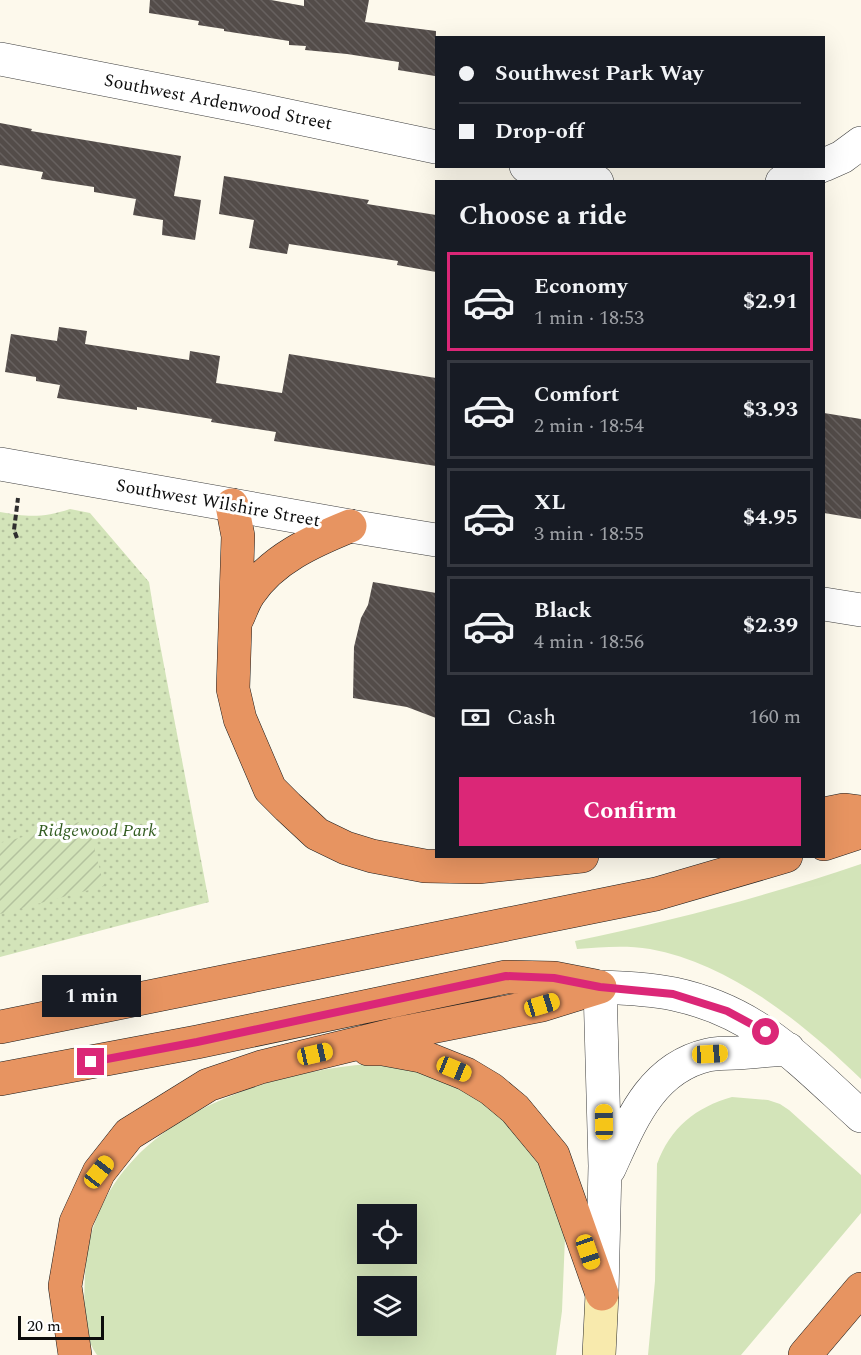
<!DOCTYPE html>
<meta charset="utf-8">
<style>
:root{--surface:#171b24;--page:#20242c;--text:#f1f3f6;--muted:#9ea1a6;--line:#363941;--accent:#db2777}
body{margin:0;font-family:Spectral,serif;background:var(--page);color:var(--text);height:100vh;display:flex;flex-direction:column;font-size:22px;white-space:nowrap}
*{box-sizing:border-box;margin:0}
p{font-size:20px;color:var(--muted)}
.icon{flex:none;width:33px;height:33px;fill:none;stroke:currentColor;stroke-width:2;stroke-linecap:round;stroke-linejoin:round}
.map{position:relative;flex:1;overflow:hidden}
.panel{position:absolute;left:435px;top:180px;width:390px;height:678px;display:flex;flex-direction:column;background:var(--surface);border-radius:0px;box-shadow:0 6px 24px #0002}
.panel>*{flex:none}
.banner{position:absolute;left:435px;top:36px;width:390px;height:132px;border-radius:0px;box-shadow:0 6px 24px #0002;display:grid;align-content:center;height:132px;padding:0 24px;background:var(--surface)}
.buttons{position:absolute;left:357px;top:1204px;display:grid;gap:12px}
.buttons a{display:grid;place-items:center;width:60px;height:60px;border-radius:0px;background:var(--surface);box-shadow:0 6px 24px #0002;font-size:30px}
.scale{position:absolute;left:18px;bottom:15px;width:86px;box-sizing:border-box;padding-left:6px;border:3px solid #0c0c0c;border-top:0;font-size:16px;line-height:21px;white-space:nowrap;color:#0c0c0c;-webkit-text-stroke:4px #fff;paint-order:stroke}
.end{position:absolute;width:27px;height:27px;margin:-14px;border:8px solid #db2777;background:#fff;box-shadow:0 0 0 3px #fff}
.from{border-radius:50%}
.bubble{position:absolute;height:42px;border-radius:0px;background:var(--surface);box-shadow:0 6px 24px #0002;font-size:20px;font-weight:700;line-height:42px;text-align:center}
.car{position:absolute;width:18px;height:36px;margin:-18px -9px;border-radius:8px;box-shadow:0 0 4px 2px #0007;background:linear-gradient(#f5c518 24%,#345 0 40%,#f5c518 0 76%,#345 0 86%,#f5c518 0)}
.banner b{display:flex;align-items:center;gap:21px;height:57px;font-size:22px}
.banner b+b{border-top:2px solid var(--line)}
.banner i{width:15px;height:15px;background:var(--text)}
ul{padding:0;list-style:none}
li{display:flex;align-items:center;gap:18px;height:99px;margin:0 12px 9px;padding:0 12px;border:3px solid var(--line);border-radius:0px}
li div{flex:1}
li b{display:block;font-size:22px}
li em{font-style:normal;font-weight:700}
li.selected{border-color:var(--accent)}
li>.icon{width:54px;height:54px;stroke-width:1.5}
h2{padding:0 24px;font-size:27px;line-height:72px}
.pay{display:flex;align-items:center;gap:15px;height:66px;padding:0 24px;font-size:22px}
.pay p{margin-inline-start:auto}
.action{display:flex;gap:12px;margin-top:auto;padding:12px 24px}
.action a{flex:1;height:69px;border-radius:0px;background:var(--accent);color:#fff;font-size:24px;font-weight:700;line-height:69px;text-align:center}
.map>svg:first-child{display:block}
.grass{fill:#d3e4b9;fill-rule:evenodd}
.park{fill:url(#park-dots)}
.garden{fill:url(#garden-furrows)}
.building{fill:url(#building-back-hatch)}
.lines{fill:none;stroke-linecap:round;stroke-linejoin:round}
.minor-casing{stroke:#3f3f3f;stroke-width:34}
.tertiary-casing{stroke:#3f3f3f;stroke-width:34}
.secondary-casing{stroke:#2e2e2e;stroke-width:34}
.motorway-casing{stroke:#1d1d1d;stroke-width:34}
.path{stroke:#2e2e2e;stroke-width:4;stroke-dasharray:6 3;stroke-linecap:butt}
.minor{stroke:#fff;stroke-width:33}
.tertiary{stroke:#fff;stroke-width:33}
.secondary{stroke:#f8eaad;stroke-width:33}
.motorway{stroke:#e79461;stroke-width:33}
.route{stroke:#db2777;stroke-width:8}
.labels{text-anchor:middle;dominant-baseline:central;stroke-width:6;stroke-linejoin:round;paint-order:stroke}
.street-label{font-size:18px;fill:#0c0c0c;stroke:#fff}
.park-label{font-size:18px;font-style:italic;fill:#335d22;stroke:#fff}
</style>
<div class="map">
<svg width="861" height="1355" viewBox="0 0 861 1355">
<defs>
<pattern id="park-dots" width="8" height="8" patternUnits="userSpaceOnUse" patternTransform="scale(1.5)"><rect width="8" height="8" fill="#d3e4b9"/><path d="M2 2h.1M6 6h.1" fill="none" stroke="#b4c29e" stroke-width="1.8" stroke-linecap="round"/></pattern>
<pattern id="garden-furrows" width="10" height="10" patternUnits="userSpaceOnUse" patternTransform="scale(1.5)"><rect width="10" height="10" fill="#d3e4b9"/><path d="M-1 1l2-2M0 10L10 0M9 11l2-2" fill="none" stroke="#b4c29e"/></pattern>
<pattern id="building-back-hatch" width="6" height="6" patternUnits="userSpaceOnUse" patternTransform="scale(1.5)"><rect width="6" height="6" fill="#534c49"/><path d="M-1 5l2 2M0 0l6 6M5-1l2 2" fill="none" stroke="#67615f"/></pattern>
</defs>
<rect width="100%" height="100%" fill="#fdf9ec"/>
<!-- grass -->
<path class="grass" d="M861 864V1079C803 1023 731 964 650 949 626 945 602 947 577 949L575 941C672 921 767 896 861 864Z
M369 1064 394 1066 434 1075 487 1102 538 1158 565 1237 562 1311 556 1355H97C82 1335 84 1299 85 1275 92 1131 247 1074 369 1064ZM368 1215H406V1254H368ZM368 1287H406V1326H368Z
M732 1097 768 1100 780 1104 789 1110 861 1175V1213L741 1355H648L655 1281 657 1164C670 1128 696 1107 732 1097Z"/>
<!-- park -->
<path class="park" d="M70 509 90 513 149 582 154 613 209 902 0 957V512C27 517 43 518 70 509Z"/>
<!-- garden -->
<path class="garden" d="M87 820 104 886 0 914V843Z"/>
<!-- building -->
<path class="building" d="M150 0H271L304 6V0H369L365 22 436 31 435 76 398 70 399 62 347 54 305 50 306 46 289 45V41L224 31V29L198 25 199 21 149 13Z
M0 123 32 129 31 131 181 156 174 196 201 200 195 240 162 235 163 220 133 215 136 199 94 192V187L41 179 43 172 0 165Z
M224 176 369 200 367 204 436 215V272L397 265 398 261 289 244 287 254 249 248 254 220 219 214Z
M59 327 87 331 85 344 189 360 190 351 220 356 216 383 282 393 289 354 436 378V466L274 441 276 432 211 422 212 419 137 407V410L57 398 60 385 36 381V377L5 372 11 334 57 341Z
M824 413 861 419V519L824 513Z
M373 582 436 593V718L407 707 353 698 354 647 361 618 368 605Z"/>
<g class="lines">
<!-- minor casing -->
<g class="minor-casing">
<path id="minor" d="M0 59 251 108 436 147
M824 165 842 157 861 143
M526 166 597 182
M782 182 821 166
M0 464 350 526"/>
</g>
<!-- tertiary casing -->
<g class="tertiary-casing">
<path id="tertiary" d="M350 526 436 540
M824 604 861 610
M609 1169C631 1121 651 1068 708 1055 717 1053 727 1053 736 1053 753 1052 770 1050 788 1049
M602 1293 605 1166 600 987C625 988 650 989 674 994 758 1012 800 1061 861 1116"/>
</g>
<!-- secondary casing -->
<g class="secondary-casing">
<path id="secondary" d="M599 1355 602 1294"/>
</g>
<!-- motorway casing -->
<g class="motorway-casing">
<path id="motorway" d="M232 505 238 536 233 689 240 719 270 789 288 807 317 834 346 848 372 856 425 866 478 867 582 856
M237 619C241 611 244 601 249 594 272 559 313 541 350 526
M824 814 844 810 861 812
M824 844 861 832
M0 1027 656 894 786 856
M368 1049H383L421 1056 466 1074 491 1089 515 1109 553 1155 602 1294
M0 1079 197 1042 506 977 554 978 595 986
M75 1355 65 1286 76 1222 99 1172 129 1134 208 1085 261 1067 396 1034 542 1005 600 987
M805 1355 861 1289"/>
</g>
<!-- path -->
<path class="path" d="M17 538 14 530 18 498"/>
<!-- minor -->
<use href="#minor" class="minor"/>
<!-- tertiary -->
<use href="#tertiary" class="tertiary"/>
<!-- secondary -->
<use href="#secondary" class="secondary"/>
<!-- motorway -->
<use href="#motorway" class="motorway"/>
</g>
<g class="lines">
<!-- route -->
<path class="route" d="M91 1062 197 1042 506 976 554 978 600 987 673 994 727 1011 766 1032"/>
</g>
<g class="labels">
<!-- street labels -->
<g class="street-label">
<text transform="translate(218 102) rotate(11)">Southwest Ardenwood Street</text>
<text transform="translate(218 503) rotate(10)">Southwest Wilshire Street</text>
</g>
<!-- park labels -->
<g class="park-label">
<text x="97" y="830">Ridgewood Park</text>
</g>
</g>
</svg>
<div class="buttons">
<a><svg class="icon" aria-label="locate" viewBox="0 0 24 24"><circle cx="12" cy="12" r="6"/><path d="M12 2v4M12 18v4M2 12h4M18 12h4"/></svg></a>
<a><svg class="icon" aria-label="layers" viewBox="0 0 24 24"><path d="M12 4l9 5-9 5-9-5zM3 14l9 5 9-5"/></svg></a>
</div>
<div class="scale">20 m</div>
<i class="end from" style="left:766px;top:1032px"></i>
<i class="end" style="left:91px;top:1062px"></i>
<div class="bubble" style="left:42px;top:975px;width:99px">1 min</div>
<i class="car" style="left:542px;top:1005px;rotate:73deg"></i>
<i class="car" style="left:315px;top:1054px;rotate:77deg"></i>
<i class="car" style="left:710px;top:1054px;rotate:87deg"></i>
<i class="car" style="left:454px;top:1069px;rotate:112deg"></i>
<i class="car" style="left:604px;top:1122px;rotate:359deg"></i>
<i class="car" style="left:99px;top:1172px;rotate:38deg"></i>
<i class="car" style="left:588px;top:1252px;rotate:161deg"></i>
<div class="banner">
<b><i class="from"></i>Southwest Park Way</b>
<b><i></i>Drop-off</b>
</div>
<section class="panel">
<h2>Choose a ride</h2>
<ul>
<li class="selected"><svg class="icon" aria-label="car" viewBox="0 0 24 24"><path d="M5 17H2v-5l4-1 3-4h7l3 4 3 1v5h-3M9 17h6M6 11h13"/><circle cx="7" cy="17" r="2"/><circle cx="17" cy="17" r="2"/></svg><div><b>Economy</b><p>1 min · 18:53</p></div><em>$2.91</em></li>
<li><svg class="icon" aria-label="car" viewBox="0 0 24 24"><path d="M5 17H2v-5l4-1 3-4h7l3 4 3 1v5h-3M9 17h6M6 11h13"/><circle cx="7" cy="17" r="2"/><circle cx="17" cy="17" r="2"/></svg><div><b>Comfort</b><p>2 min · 18:54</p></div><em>$3.93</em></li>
<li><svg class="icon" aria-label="car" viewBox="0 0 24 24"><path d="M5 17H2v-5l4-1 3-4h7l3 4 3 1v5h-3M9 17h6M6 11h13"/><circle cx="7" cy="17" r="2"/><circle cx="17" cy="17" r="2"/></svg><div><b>XL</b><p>3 min · 18:55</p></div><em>$4.95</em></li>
<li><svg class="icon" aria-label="car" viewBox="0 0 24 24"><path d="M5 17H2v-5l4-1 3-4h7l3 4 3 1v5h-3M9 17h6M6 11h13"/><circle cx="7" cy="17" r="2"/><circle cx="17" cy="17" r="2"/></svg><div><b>Black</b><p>4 min · 18:56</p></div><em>$2.39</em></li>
</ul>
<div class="pay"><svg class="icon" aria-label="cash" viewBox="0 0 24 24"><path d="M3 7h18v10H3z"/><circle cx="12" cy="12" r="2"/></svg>Cash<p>160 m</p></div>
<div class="action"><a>Confirm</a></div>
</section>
</div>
